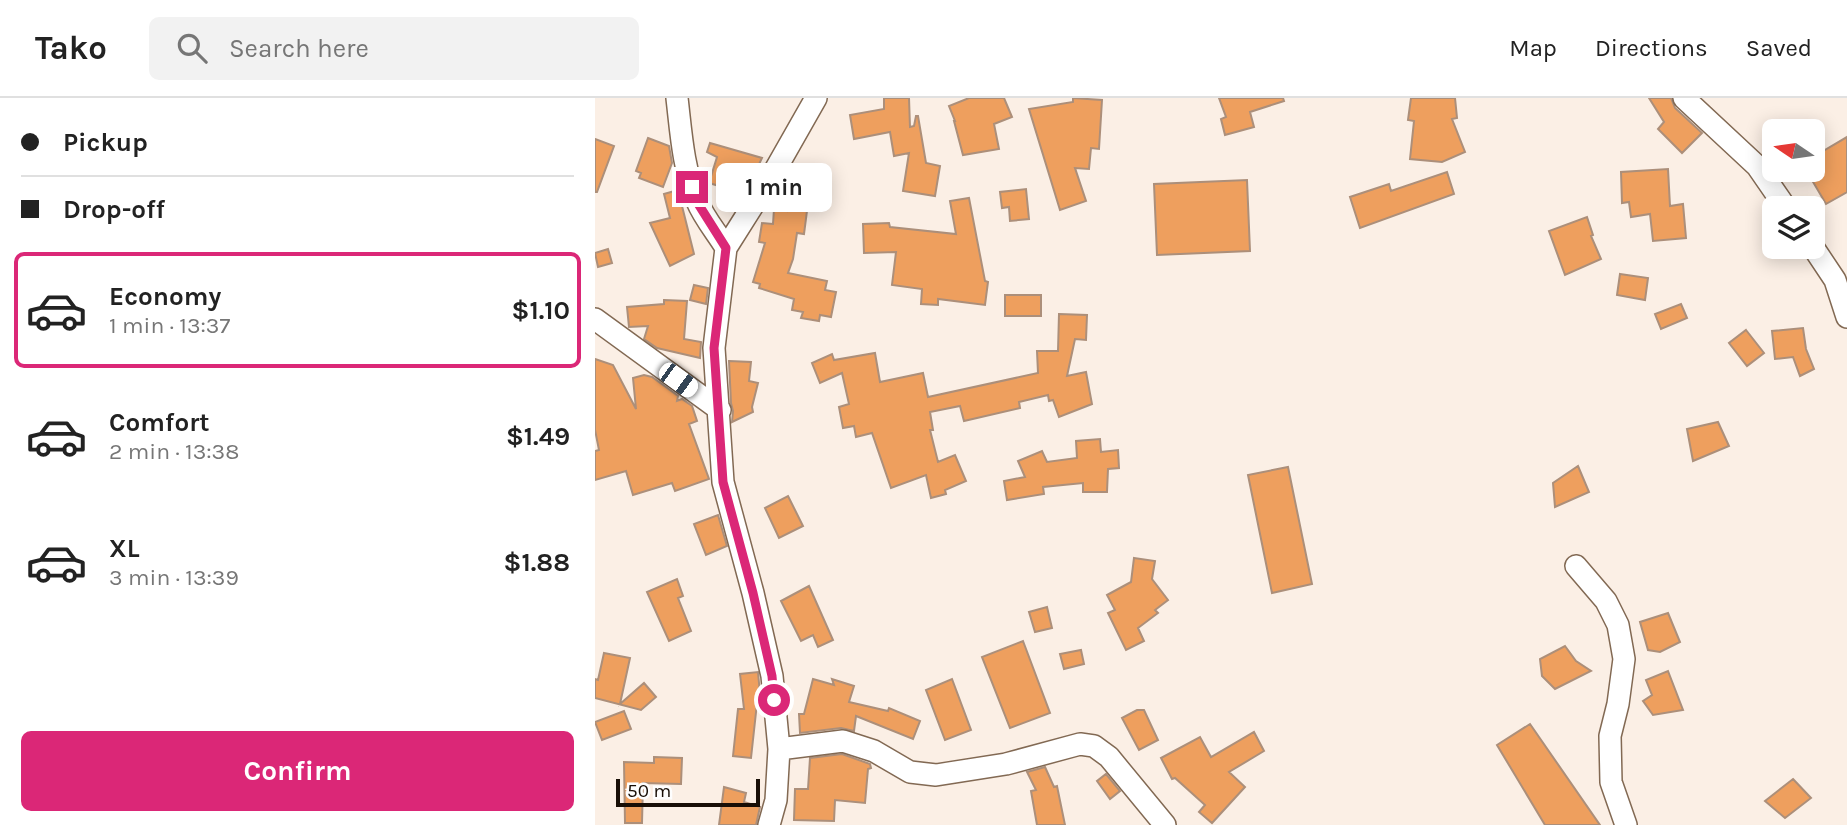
<!DOCTYPE html>
<meta charset="utf-8">
<style>
:root{--surface:#fff;--page:#f2f2f2;--text:#222;--muted:#767676;--line:#e0e0e0;--accent:#db2777}
body{margin:0;font-family:Karla,sans-serif;background:var(--page);color:var(--text);height:100vh;display:flex;flex-direction:column;font-size:26px;white-space:nowrap}
*{box-sizing:border-box;margin:0}
p{font-size:23px;color:var(--muted)}
.icon{flex:none;width:38px;height:38px;fill:none;stroke:currentColor;stroke-width:2;stroke-linecap:round;stroke-linejoin:round}
.map{position:relative;flex:1;overflow:hidden}
.sheet{display:flex;flex-direction:column;background:var(--surface);width:595px}
.sheet>*{flex:none}
.guide{display:grid;align-content:center;height:154px;padding:0 21px;background:var(--surface)}
.needle{width:46px;rotate:283deg}
.controls{position:absolute;left:1167px;top:21px;display:grid;gap:14px}
.controls a{display:grid;place-items:center;width:63px;height:63px;border-radius:10px;background:var(--surface);box-shadow:0 4px 18px #0003;font-size:35px}
.scale{position:absolute;left:21px;bottom:18px;width:144px;box-sizing:border-box;padding-left:7px;border:4px solid #180e06;border-top:0;font-size:19px;line-height:24px;white-space:nowrap;color:#180e06;-webkit-text-stroke:5px #fefefe;paint-order:stroke}
.end{position:absolute;width:32px;height:32px;margin:-16px;border:9px solid #db2777;background:#fff;box-shadow:0 0 0 4px #fff}
.from{border-radius:50%}
.bubble{position:absolute;height:49px;border-radius:10px;background:var(--surface);box-shadow:0 4px 18px #0003;font-size:23px;font-weight:700;line-height:49px;text-align:center}
.car{position:absolute;width:21px;height:42px;margin:-21px -10px;border-radius:9px;box-shadow:0 0 5px 2px #0007;background:linear-gradient(#fff 24%,#345 0 40%,#fff 0 76%,#345 0 86%,#fff 0)}
.guide b{display:flex;align-items:center;gap:24px;height:66px;font-size:26px}
.guide b+b{border-top:2px solid var(--line)}
.guide i{width:18px;height:18px;background:var(--text)}
ul{padding:0;list-style:none}
li{display:flex;align-items:center;gap:21px;height:116px;margin:0 14px 10px;padding:0 7px;border:4px solid transparent;border-radius:10px}
li div{flex:1}
li b{display:block;font-size:26px}
li em{font-style:normal;font-weight:700}
li.current{border-color:var(--accent)}
li>.icon{width:63px;height:63px;stroke-width:1.5}
.cta{display:flex;gap:14px;margin-top:auto;padding:14px 21px}
.cta a{flex:1;height:80px;border-radius:10px;background:var(--accent);color:#fff;font-size:28px;font-weight:700;line-height:80px;text-align:center}
header{display:flex;align-items:center;gap:42px;box-sizing:border-box;height:98px;padding:0 35px;background:var(--surface);border-bottom:2px solid var(--line)}
header strong{font-size:33px}
nav{display:flex;gap:38px;margin-inline-start:auto;font-size:24px}
.search{width:490px;height:63px;background:var(--page);display:flex;align-items:center;gap:18px;box-sizing:border-box;padding:0 24px;border-radius:10px;color:var(--muted);font-size:26px}
main{display:flex;flex:1;min-height:0}
.map>svg:first-child{display:block}
.building{fill:#ee9f5e;stroke:#ac8f7a;stroke-width:2}
.lines{fill:none;stroke-linecap:round;stroke-linejoin:round}
.minor-casing{stroke:#826953;stroke-width:24}
.minor{stroke:#fff;stroke-width:21}
.route{stroke:#db2777;stroke-width:9}
</style>
<header>
<strong>Tako</strong>
<div class="search"><svg class="icon" aria-label="search" viewBox="0 0 24 24"><circle cx="10" cy="10" r="6"/><path d="M15 15l6 6"/></svg>Search here</div>
<nav><a>Map</a><a>Directions</a><a>Saved</a></nav>
</header>
<main>
<section class="sheet">
<div class="guide">
<b><i class="from"></i>Pickup</b>
<b><i></i>Drop-off</b>
</div>
<ul>
<li class="current"><svg class="icon" aria-label="car" viewBox="0 0 24 24"><path d="M5 17H2v-5l4-1 3-4h7l3 4 3 1v5h-3M9 17h6M6 11h13"/><circle cx="7" cy="17" r="2"/><circle cx="17" cy="17" r="2"/></svg><div><b>Economy</b><p>1 min · 13:37</p></div><em>$1.10</em></li>
<li><svg class="icon" aria-label="car" viewBox="0 0 24 24"><path d="M5 17H2v-5l4-1 3-4h7l3 4 3 1v5h-3M9 17h6M6 11h13"/><circle cx="7" cy="17" r="2"/><circle cx="17" cy="17" r="2"/></svg><div><b>Comfort</b><p>2 min · 13:38</p></div><em>$1.49</em></li>
<li><svg class="icon" aria-label="car" viewBox="0 0 24 24"><path d="M5 17H2v-5l4-1 3-4h7l3 4 3 1v5h-3M9 17h6M6 11h13"/><circle cx="7" cy="17" r="2"/><circle cx="17" cy="17" r="2"/></svg><div><b>XL</b><p>3 min · 13:39</p></div><em>$1.88</em></li>
</ul>
<div class="cta"><a>Confirm</a></div>
</section>
<div class="map">
<svg width="1252" height="727" viewBox="0 0 1252 727">
<rect width="100%" height="100%" fill="#fbefe5"/>
<!-- building -->
<path class="building" d="M289 0H314L315 29 319 28 321 18H323L331 65 345 68 340 98 308 93 314 55 299 58 295 34 259 41 255 17 289 11Z
M374 0H409L417 19 399 26 404 51 368 57 359 23H360L354 8Z
M478 0 507 2 504 51 496 50 494 71 480 70 491 103 465 112 434 11 478 4Z
M624 0H688L689 3 655 14 659 29 630 37 626 21 631 19Z
M816 0H860L862 20 857 21 870 54 847 64 815 61 819 23 813 22Z
M1054 0H1076L1080 10 1107 35 1087 55 1063 31 1069 24Z
M1252 39V94L1231 106 1211 72H1218V59Z
M53 40 74 48 77 65 68 89 44 80 46 75 41 73Z
M0 41 19 48 2 94H0Z
M115 45 167 60 160 75 148 70 141 93 114 85 122 59 112 54Z
M1073 71 1075 108 1088 106 1091 140 1058 143 1055 116 1036 119 1034 104 1027 105 1026 74Z
M196 72 227 76 224 106 213 105 209 136 202 135 198 161 193 175 232 183 230 192 241 194 236 219 225 217 224 223 206 220 208 214 197 212 199 201 164 190 165 186 158 184 170 145 164 144 167 125 178 126 179 111 192 113Z
M852 74 859 96 765 130 755 99 794 86 796 93Z
M652 82 655 153 562 157 559 86Z
M431 91 434 121 415 123 414 109 407 110 405 94Z
M83 92 99 156 75 168 55 125 75 120 69 96Z
M374 100 390 183 393 184 390 207 343 201V207L326 206 327 191 297 187 301 154 269 155 268 126 294 125 295 129 361 136 355 103Z
M992 119 998 137 996 138 1006 161 970 177 954 133Z
M13 151 17 165 3 169 0 155Z
M1025 176 1053 180 1050 202 1022 197Z
M99 187 113 190 111 206 95 202Z
M410 197H446V218H410Z
M69 202 92 203 89 241 106 244 105 260 62 250 49 241 53 228 34 229 32 209 69 206Z
M1086 206 1092 220 1066 231 1060 216Z
M464 216 492 217 491 242 480 241 472 278 491 274 497 306 464 319 458 302 454 303 453 297 424 304 425 310 369 323 365 308 335 314 338 332H335L343 364 360 357 371 383 350 392 351 396 336 400 331 377 296 390 277 335 261 339 259 328 248 330 244 309 254 306 247 275 225 285 217 265 237 256 239 262 280 255 285 284 328 275 333 299 443 275 442 253H463Z
M1208 230 1211 251 1219 271 1205 278 1198 259 1180 261 1177 233Z
M1151 232 1169 255 1152 268 1134 245Z
M0 261 18 267 41 311 38 280 49 277 57 279 83 298 82 303 87 301 97 308 102 323 94 326 114 381 80 393 77 385 38 397 31 373 0 382V353L4 352 0 332Z
M134 263 156 264 154 283 163 285 157 309 158 314 137 324 138 313 136 305Z
M1123 324 1134 348 1098 363 1092 331Z
M505 341 506 354 523 352 524 370 513 371 512 394H488V385L448 389 449 396 412 402 409 383 430 379 423 363 447 353 452 364 482 360 481 343Z
M983 368 994 394 960 409 958 385Z
M693 369 717 486 677 495 653 377Z
M193 398 208 428 184 440 170 410Z
M123 417 132 448 111 457 99 426Z
M539 460 560 463 557 481 573 502 560 512 563 515 543 530 549 543 531 552 513 515 520 512 512 497 536 484Z
M82 481 88 498 83 500 96 533 74 543 52 494Z
M214 488 238 542 223 549 218 537 206 543 186 503Z
M452 509 457 530 440 534 434 514Z
M1073 515 1085 544 1065 554 1053 552 1045 524Z
M428 543 455 615 415 630 387 559Z
M970 548 981 563 996 573 960 591 947 578 945 561Z
M486 552 489 566 469 571 465 556Z
M9 555 35 560 25 606 49 585 61 599 46 612 0 600V581L3 582Z
M1073 573 1088 612 1058 617 1048 603 1057 597 1051 582Z
M163 574 165 596H163L156 660 138 658 143 611H149L145 576Z
M218 581 239 587 237 581 259 588 254 604 293 613 294 610 325 623 318 641 261 618 259 633 246 630 205 635 204 616H209Z
M357 581 376 632 350 642 331 592Z
M542 612H549L563 642 544 652 527 620Z
M29 613 36 631 7 642 0 624Z
M935 626 1005 727H950L902 647Z
M659 634 669 653 634 674 650 689 617 725 604 714 610 707 580 680 577 681 566 660 605 639 616 659Z
M247 656 275 666 276 670 273 671 270 705 240 702 239 723 199 722 200 691H213L215 660Z
M59 659 87 660 86 686 48 685 47 725H30L29 664 59 665Z
M450 669 459 689 462 688 470 727H442L436 693 441 692 432 674Z
M511 676 525 693 515 701 502 683Z
M1198 681 1216 700 1190 720 1170 703Z
M129 689 151 695 149 704 165 709 161 727H124Z"/>
<g class="lines">
<!-- minor casing -->
<g class="minor-casing">
<path id="minor" d="M82 0C86 34 88 71 102 103 109 120 122 135 131 150
M1089 0 1162 68 1191 110
M1218 149 1240 182 1252 219
M0 221 125 312
M981 468 1011 503 1023 527 1029 561 1023 606 1015 638 1016 684 1031 727
M184 651 248 643 279 653 315 674 341 677 411 666 485 646 499 648 514 659 570 727
M174 727 181 702 184 651 177 578 158 495 128 384 119 250 131 150 179 74 221 0"/>
</g>
<!-- minor -->
<use href="#minor" class="minor"/>
</g>
<g class="lines">
<!-- route -->
<path class="route" d="M97 89 102 104 131 150 119 250 128 384 158 495 177 578 179 602"/>
</g>
</svg>
<div class="controls">
<a><svg class="needle" viewBox="-14 -14 28 28"><path d="M0-13l5 13h-10z" fill="#e53935"/><path d="M0 13l5-13h-10z" fill="#767676"/></svg></a>
<a><svg class="icon" aria-label="layers" viewBox="0 0 24 24"><path d="M12 4l9 5-9 5-9-5zM3 14l9 5 9-5"/></svg></a>
</div>
<div class="scale">50 m</div>
<i class="end from" style="left:179px;top:602px"></i>
<i class="end" style="left:97px;top:89px"></i>
<div class="bubble" style="left:121px;top:65px;width:116px">1 min</div>
<i class="car" style="left:83px;top:282px;rotate:126deg"></i>
</div>
</main>
